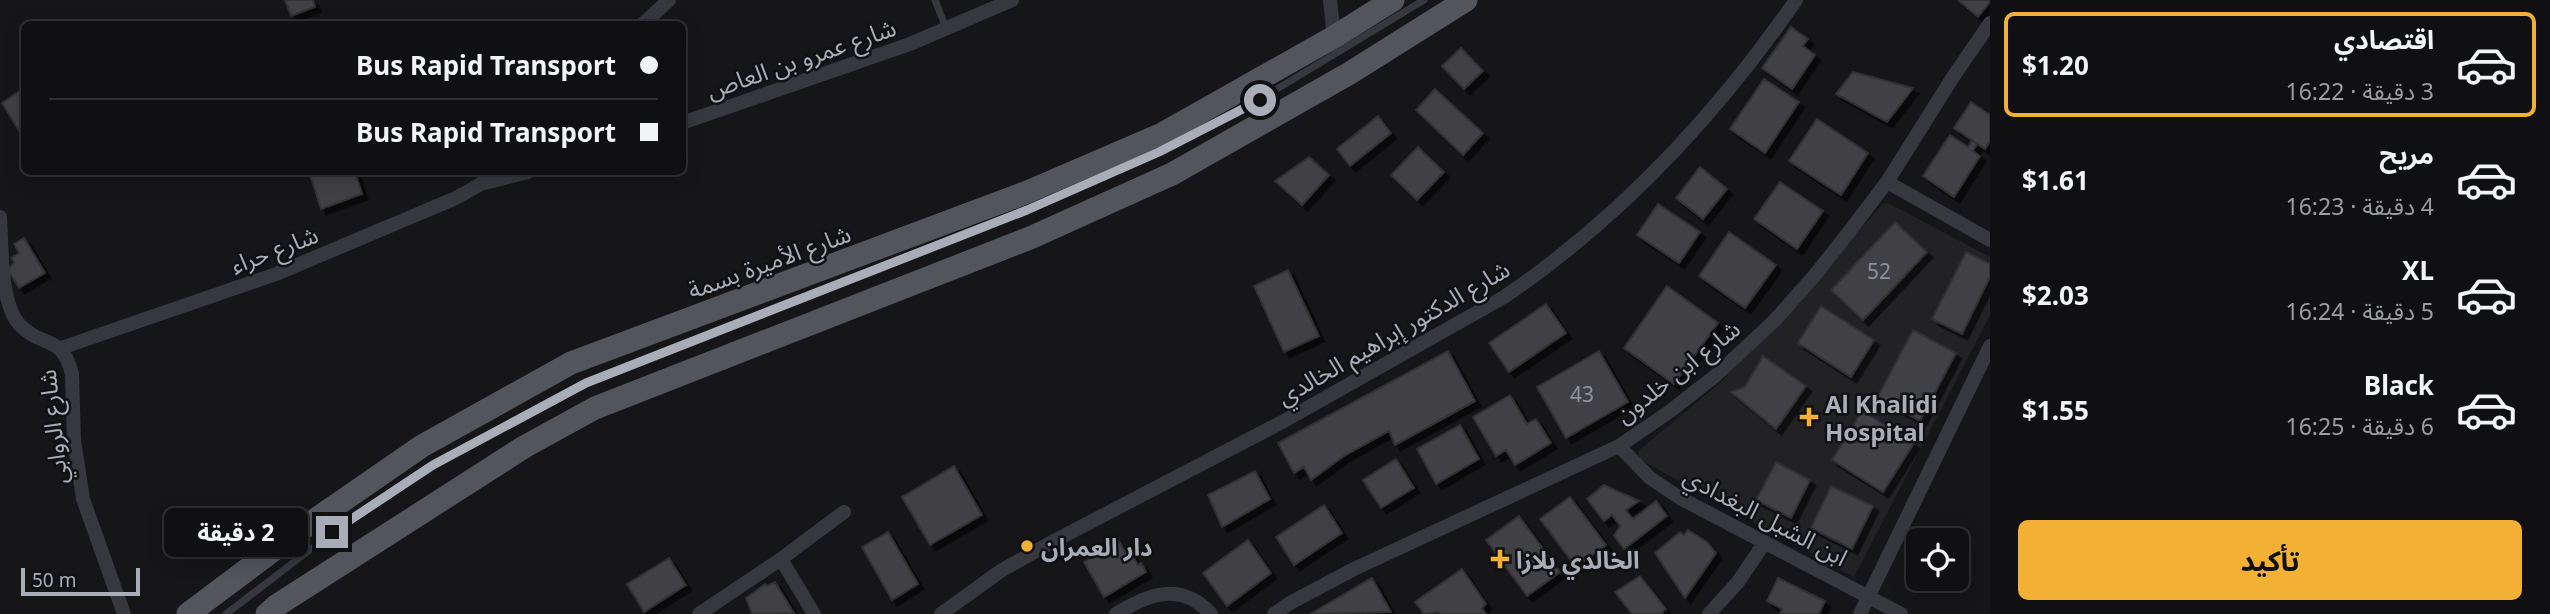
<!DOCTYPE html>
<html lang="ar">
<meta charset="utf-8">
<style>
:root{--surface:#101012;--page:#1e1e20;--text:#f1f3f6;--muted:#9c9d9f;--line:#303032;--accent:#f2b134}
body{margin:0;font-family:"Noto Sans","Noto Sans Arabic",sans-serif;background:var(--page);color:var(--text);direction:rtl;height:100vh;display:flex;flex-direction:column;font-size:26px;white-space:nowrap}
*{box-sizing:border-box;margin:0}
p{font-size:23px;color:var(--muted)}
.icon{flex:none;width:38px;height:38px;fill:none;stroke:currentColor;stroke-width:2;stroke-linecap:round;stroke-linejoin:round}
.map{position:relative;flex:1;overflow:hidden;direction:ltr}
.panel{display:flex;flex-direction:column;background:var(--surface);width:560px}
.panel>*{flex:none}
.guide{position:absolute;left:21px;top:21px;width:665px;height:154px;border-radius:10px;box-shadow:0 4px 18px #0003,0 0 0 2px var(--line);direction:rtl;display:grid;align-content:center;height:154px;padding:0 28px;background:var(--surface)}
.controls{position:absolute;left:1906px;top:528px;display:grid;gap:14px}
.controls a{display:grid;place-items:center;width:63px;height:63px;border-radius:10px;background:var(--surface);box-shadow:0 4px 18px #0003,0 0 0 2px var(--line);font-size:35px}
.scale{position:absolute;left:21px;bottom:18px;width:119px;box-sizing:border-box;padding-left:7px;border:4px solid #a8adb8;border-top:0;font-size:19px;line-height:24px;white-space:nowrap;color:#a8adb8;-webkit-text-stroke:5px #111113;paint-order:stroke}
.end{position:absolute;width:32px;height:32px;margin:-16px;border:9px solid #a8adb8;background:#111;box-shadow:0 0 0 4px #111}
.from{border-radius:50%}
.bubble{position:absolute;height:49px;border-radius:10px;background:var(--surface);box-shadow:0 4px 18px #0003,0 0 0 2px var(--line);font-size:23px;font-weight:700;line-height:49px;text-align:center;direction:rtl}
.guide b{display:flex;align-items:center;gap:24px;height:66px;font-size:26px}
.guide b+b{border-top:2px solid var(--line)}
.guide i{width:18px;height:18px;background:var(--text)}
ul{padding:12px 0 0;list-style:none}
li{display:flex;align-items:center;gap:21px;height:105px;margin:0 14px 10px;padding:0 14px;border:4px solid transparent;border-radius:10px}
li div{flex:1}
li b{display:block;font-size:26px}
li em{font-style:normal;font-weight:700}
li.selected{border-color:var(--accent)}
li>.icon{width:63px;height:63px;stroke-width:1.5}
.cta{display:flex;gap:14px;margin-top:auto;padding:14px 28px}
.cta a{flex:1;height:80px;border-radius:10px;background:var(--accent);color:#111;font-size:28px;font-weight:700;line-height:80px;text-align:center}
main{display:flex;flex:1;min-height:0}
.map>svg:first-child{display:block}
.built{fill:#222225}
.building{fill:#404145;stroke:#303034;stroke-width:2;filter:url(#shadow)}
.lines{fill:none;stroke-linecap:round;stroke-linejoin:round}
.lane{stroke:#37383d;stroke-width:7}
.street{stroke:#37383d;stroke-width:14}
.primary{stroke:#53555c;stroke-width:23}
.route{stroke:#a8adb8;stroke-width:9}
.poi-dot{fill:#f2b134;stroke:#111113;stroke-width:2.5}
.labels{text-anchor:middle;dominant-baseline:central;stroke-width:5;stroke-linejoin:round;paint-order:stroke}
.number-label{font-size:21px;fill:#8e929b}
.street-label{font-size:24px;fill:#a8adb8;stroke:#111113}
.poi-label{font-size:24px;font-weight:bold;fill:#a8adb8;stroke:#111113;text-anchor:start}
</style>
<main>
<section class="panel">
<ul>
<li class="selected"><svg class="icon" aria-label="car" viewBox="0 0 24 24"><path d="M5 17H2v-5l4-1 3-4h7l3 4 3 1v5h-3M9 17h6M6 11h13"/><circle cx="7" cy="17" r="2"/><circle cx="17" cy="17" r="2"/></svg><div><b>اقتصادي</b><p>3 دقيقة · 16:22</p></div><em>$1.20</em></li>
<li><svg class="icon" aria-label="car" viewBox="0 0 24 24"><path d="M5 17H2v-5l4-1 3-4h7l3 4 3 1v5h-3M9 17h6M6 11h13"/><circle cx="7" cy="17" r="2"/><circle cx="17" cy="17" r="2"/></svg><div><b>مريح</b><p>4 دقيقة · 16:23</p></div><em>$1.61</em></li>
<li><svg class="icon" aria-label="car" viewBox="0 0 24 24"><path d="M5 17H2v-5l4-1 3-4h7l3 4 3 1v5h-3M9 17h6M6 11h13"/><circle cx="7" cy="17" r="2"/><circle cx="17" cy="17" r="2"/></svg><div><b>XL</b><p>5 دقيقة · 16:24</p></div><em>$2.03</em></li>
<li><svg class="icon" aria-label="car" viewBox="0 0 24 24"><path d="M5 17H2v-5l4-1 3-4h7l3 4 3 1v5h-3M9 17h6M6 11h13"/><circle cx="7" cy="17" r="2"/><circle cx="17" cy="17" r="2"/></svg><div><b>Black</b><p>6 دقيقة · 16:25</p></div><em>$1.55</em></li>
</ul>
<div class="cta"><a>تأكيد</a></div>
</section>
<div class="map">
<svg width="1990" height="614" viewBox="0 0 1990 614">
<defs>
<filter id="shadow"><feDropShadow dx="5.5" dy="5.5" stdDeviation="0" flood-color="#0009"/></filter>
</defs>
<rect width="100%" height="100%" fill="#161618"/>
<!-- built -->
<path class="built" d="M1888 203 1990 257V315L1854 577 1639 459 1638 451 1721 382 1883 204Z"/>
<!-- building -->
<path class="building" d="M285 0H313L315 7 291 16Z
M1958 0H1990V2L1978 17Z
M1791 27 1808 39 1803 46 1815 55 1792 89 1762 68Z
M1461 48 1483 71 1464 89 1442 66Z
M1853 72 1913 88 1887 122 1836 94Z
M1764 79 1799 102 1765 153 1730 129Z
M24 88V139L2 103Z
M1435 89 1483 133 1463 155 1416 110Z
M1971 102 1990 115V141L1985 149 1954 128Z
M1378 116 1391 133 1350 166 1337 149Z
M1817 119 1868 153 1841 195 1789 161Z
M1950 135 1968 147 1972 140 1977 144 1973 151 1980 156 1954 197 1923 176Z
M1418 147 1444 172 1417 200 1391 175Z
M1309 157 1329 175 1302 205 1275 181Z
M1700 167 1727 189 1703 219 1676 198Z
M309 172H355L362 194 321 209Z
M1780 182 1823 211 1797 249 1754 219Z
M1658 204 1700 232 1679 263 1637 235Z
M1895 222 1927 252 1863 320 1831 290Z
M1729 232 1776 265 1745 308 1699 276Z
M24 238 45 273 19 288 8 270 14 262 11 258 19 253 14 244Z
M1966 252 1990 264V277L1962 334 1932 319Z
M1288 270 1319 336 1284 352 1254 286Z
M1667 286 1718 323 1674 384 1624 348Z
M1546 304 1566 333 1509 372 1489 343Z
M1821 306 1874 340 1851 377 1798 343Z
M1913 330 1956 353 1920 421 1877 398Z
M1448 351 1475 401 1395 445 1389 431 1344 456 1311 480 1304 467 1294 473 1278 443Z
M1599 351 1628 402 1566 438 1537 387Z
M1763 356 1806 386 1776 429 1731 392 1745 387Z
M1510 395 1527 424 1536 419 1551 443 1515 465 1506 450 1496 456 1473 417Z
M1862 411 1914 443 1883 492 1832 460Z
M1460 425 1479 459 1436 484 1417 449Z
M1396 459 1414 488 1381 508 1363 480Z
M1776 462 1810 480 1791 518 1756 500Z
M954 466 982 515 930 545 902 497Z
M1255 471 1270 499 1222 527 1208 495Z
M1604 485 1639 501 1626 510 1633 519 1656 501 1667 516 1624 549 1614 536 1620 526 1612 515 1604 521 1587 499Z
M1831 486 1873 506 1852 549 1811 528Z
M1570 497 1606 545 1576 567 1540 519Z
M1324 505 1342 533 1294 565 1276 537Z
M1519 516 1560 572 1527 596 1486 540Z
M1688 530 1707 542 1716 553 1685 598 1655 553 1680 532 1684 535Z
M888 532 918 584 892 600 862 547Z
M1248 540 1271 573 1227 606 1203 573Z
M1119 541 1125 552 1129 550 1138 565 1141 563 1146 572 1104 597 1084 562Z
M669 558 686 585 644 612 627 584Z
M1462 569 1486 604 1482 608 1486 614H1440L1439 612 1424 614 1415 602Z
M1640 576 1666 609 1662 612 1663 614H1632L1615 592Z
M1372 578 1391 612 1310 614Z
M1778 578 1825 601 1819 614H1780L1782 609 1767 601Z
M775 582 794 613 752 614 746 598 765 584 767 586Z"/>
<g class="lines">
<!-- lane -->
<path class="lane" d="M935 0 946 28
M226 614 354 516 433 465 586 383 1027 210 1159 152 1239 112 1424 0"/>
<!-- street -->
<path class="street" d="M1330 0 1334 37
M643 24 669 0
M682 123 910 44 1012 0
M1887 182 1990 240
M484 183 528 172
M0 217C2 246 0 303 19 324 42 349 62 333 72 374L74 440 83 499 124 614
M61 348 276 274 456 198 479 185 494 172
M1619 446 1650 478 1680 498 1901 614
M781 559 814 614
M699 614 781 559 844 512
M941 614 1002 570 1054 541 1284 421 1504 297C1619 219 1717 114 1796 0
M1116 614C1148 594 1181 581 1211 614
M1274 614 1290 603 1354 569 1619 446 1669 412 1715 376 1774 321 1815 275 1852 228 1887 182 1953 77 1990 23
M1709 614 1738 582 1765 542
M1860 614 1990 346"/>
<!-- primary -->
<path class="primary" d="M188 614 296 533 422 446 571 363 1025 193 1162 134 1334 37 1393 0
M267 614 276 606 524 447 595 408 1030 238 1172 174 1350 73 1466 0"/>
</g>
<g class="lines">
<!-- route -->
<path class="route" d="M332 532 433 465 586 383 1027 210 1159 152 1260 100"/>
</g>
<!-- markers -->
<g class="poi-dot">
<path d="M1805.5 406.5h7v7h7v7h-7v7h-7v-7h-7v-7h7z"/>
<circle cx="1027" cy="546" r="7"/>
<path d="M1496.5 548.5h7v7h7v7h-7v7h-7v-7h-7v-7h7z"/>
</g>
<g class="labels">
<!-- number labels -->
<g class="number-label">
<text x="1879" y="271">52</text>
<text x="1582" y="394">43</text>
</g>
<!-- street labels -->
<g class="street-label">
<text transform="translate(801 58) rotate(-19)">شارع عمرو بن العاص</text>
<text transform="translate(274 249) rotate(-21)">شارع حراء</text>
<text transform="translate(769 261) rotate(-20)">شارع الأميرة بسمة</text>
<text transform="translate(1393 332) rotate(-30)">شارع الدكتور إبراهيم الخالدي</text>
<text transform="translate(1677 371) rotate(-38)">شارع ابن خلدون</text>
<text transform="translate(52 427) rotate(-96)">شارع الروابي</text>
<text transform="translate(1766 516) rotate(28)">ابن الشبل البغدادي</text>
</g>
<!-- poi labels -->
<g class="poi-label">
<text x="1825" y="403">Al Khalidi<tspan x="1825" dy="28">Hospital</tspan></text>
<text x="1041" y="546">دار العمران</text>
<text x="1516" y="559">الخالدي بلازا</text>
</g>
</g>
</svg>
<div class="controls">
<a><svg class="icon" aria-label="locate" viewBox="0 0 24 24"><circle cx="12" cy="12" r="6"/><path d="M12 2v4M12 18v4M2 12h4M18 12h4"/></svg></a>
</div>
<div class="scale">50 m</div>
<i class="end from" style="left:1260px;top:100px"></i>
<i class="end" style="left:332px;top:532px"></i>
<div class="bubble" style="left:164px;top:508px;width:144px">2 دقيقة</div>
<div class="guide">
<b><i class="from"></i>Bus Rapid Transport</b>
<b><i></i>Bus Rapid Transport</b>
</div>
</div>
</main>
